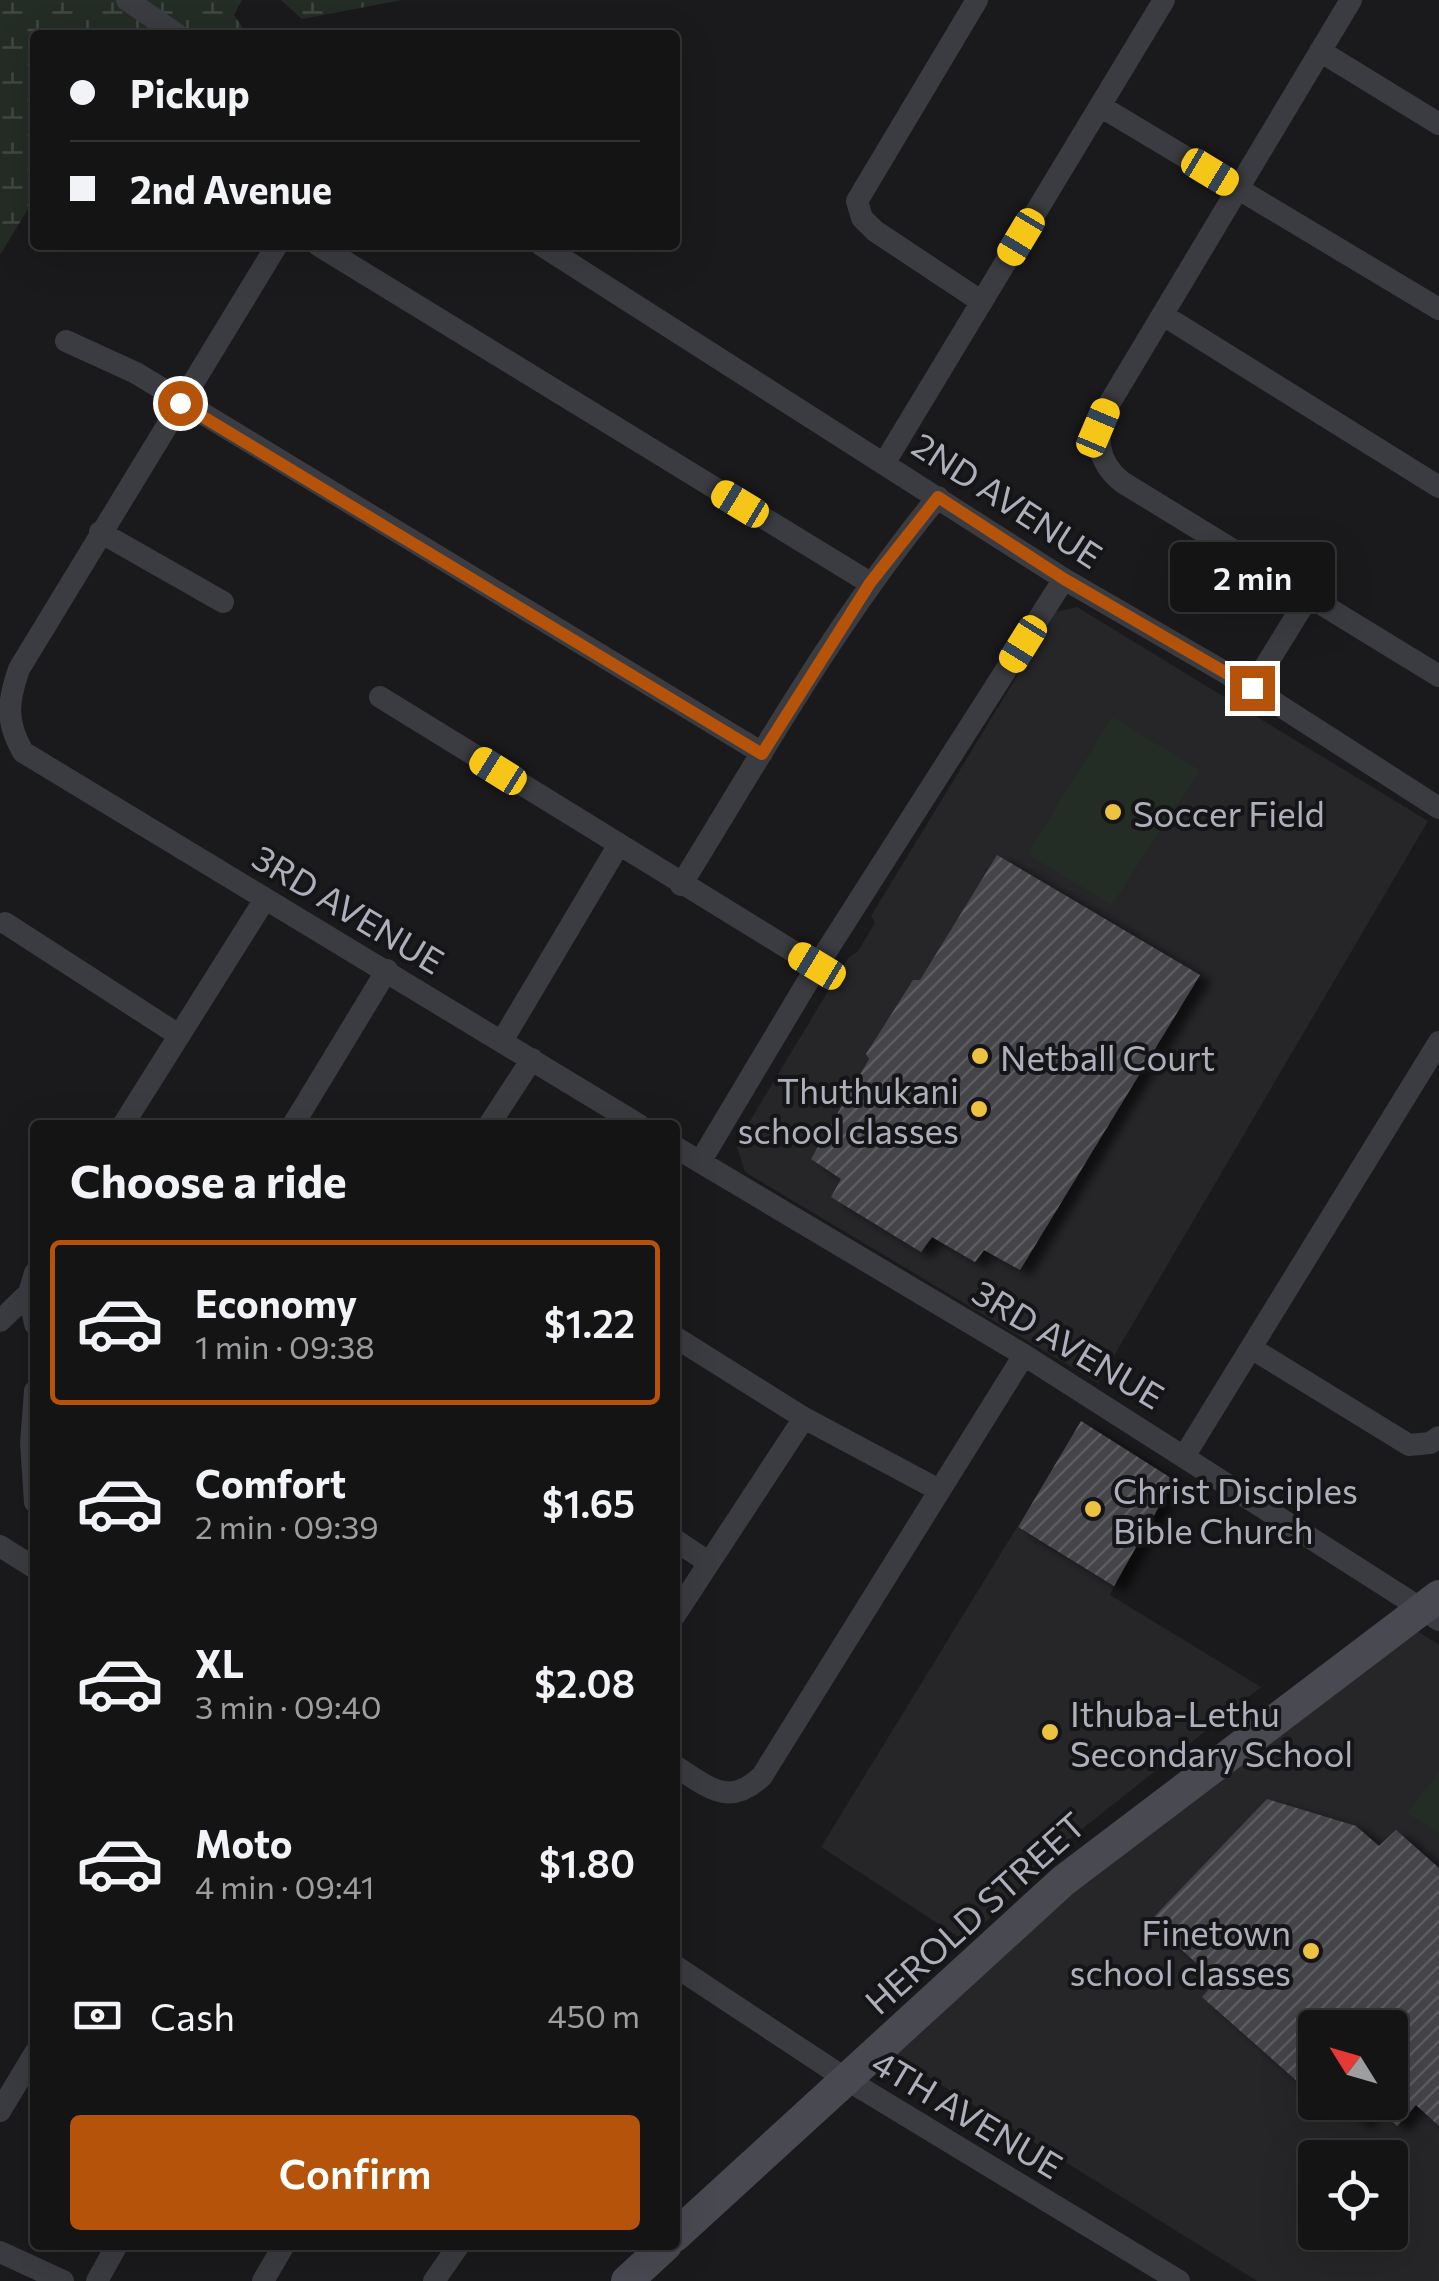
<!DOCTYPE html>
<meta charset="utf-8">
<style>
:root{--surface:#141415;--page:#212122;--text:#f1f3f6;--muted:#9d9ea0;--line:#333334;--accent:#b45309}
body{margin:0;font-family:Commissioner,sans-serif;background:var(--page);color:var(--text);height:100vh;display:flex;flex-direction:column;font-size:38px;white-space:nowrap}
*{box-sizing:border-box;margin:0}
p{font-size:32px;color:var(--muted)}
.icon{flex:none;width:55px;height:55px;fill:none;stroke:currentColor;stroke-width:2;stroke-linecap:round;stroke-linejoin:round}
.map{position:relative;flex:1;overflow:hidden}
.drawer{position:absolute;left:30px;top:1120px;width:650px;height:1130px;display:flex;flex-direction:column;background:var(--surface);border-radius:10px;box-shadow:0 10px 40px #0002,0 0 0 2px var(--line)}
.drawer>*{flex:none}
.banner{position:absolute;left:30px;top:30px;width:650px;height:220px;border-radius:10px;box-shadow:0 10px 40px #0002,0 0 0 2px var(--line);display:grid;align-content:center;height:220px;padding:0 40px;background:var(--surface)}
.needle{width:65px;rotate:307deg}
.tools{position:absolute;left:1298px;top:2010px;display:grid;gap:20px}
.tools a{display:grid;place-items:center;width:110px;height:110px;border-radius:10px;background:var(--surface);box-shadow:0 10px 40px #0002,0 0 0 2px var(--line);font-size:50px}
.end{position:absolute;width:45px;height:45px;margin:-22px;border:12px solid #b45309;background:#fff;box-shadow:0 0 0 5px #fff}
.from{border-radius:50%}
.bubble{position:absolute;height:70px;border-radius:10px;background:var(--surface);box-shadow:0 10px 40px #0002,0 0 0 2px var(--line);font-size:32px;font-weight:600;line-height:70px;text-align:center}
.car{position:absolute;width:30px;height:60px;margin:-30px -15px;border-radius:12px;box-shadow:0 0 8px 2px #0007;background:linear-gradient(#f5c518 24%,#345 0 40%,#f5c518 0 76%,#345 0 86%,#f5c518 0)}
.banner b{display:flex;align-items:center;gap:35px;height:95px;font-size:38px}
.banner b+b{border-top:2px solid var(--line)}
.banner i{width:25px;height:25px;background:var(--text)}
ul{padding:0;list-style:none}
li{display:flex;align-items:center;gap:30px;height:165px;margin:0 20px 15px;padding:0 20px;border:5px solid transparent;border-radius:10px}
li div{flex:1}
li b{display:block;font-size:38px}
li em{font-style:normal;font-weight:600}
li.on{border-color:var(--accent)}
li>.icon{width:90px;height:90px;stroke-width:1.5}
h2{padding:0 40px;font-size:45px;line-height:120px}
.pay{display:flex;align-items:center;gap:25px;height:110px;padding:0 40px;font-size:38px}
.pay p{margin-inline-start:auto}
.cta{display:flex;gap:20px;margin-top:auto;padding:20px 40px}
.cta a{flex:1;height:115px;border-radius:10px;background:var(--accent);color:#fff;font-size:40px;font-weight:600;line-height:115px;text-align:center}
.map>svg:first-child{display:block}
.built{fill:#262629;fill-rule:evenodd}
.wetland{fill:url(#wetland-marsh)}
.pitch{fill:#242c26}
.building{fill:url(#building-hatch);filter:url(#shadow)}
.lines{fill:none;stroke-linecap:round;stroke-linejoin:round}
.street{stroke:#3b3c41;stroke-width:22}
.secondary{stroke:#494a51;stroke-width:32}
.route{stroke:#b45309;stroke-width:12}
.poi-dot{fill:#edc241;stroke:#151517;stroke-width:4}
.labels{text-anchor:middle;dominant-baseline:central;stroke-width:8;stroke-linejoin:round;paint-order:stroke}
.street-label{font-size:35px;fill:#adb0bb;stroke:#151517}
.poi-label{font-size:35px;fill:#adb0bb;stroke:#151517;text-anchor:start}
</style>
<div class="map">
<svg width="1439" height="2281" viewBox="0 0 1439 2281">
<defs>
<pattern id="wetland-marsh" width="20" height="14" patternUnits="userSpaceOnUse" patternTransform="scale(2.5)"><rect width="20" height="14" fill="#242c26"/><path d="M1 5h8M5 5V1M11 12h8M15 12V8" fill="none" stroke="#414844"/></pattern>
<pattern id="building-hatch" width="6" height="6" patternUnits="userSpaceOnUse" patternTransform="scale(2.5)"><rect width="6" height="6" fill="#444549"/><path d="M-1 1l2-2M0 6l6-6M5 7l2-2" fill="none" stroke="#5c5d61"/></pattern>
<filter id="shadow"><feDropShadow dx="11" dy="6" stdDeviation="5" flood-color="#0009"/></filter>
</defs>
<rect width="100%" height="100%" fill="#1a1a1c"/>
<!-- built -->
<path class="built" d="M1077 607 1428 821 1098 1383 745 1172 736 1144 848 958 858 951 875 923 871 916 1056 612Z
M1017 1527 1114 1586 1110 1595 1261 1687 1062 1845 966 1942 821 1847Z
M1414 1629 1439 1645V2281H1257L888 2052 1096 1867ZM1315 2028H1390V2102H1315ZM1315 2158H1390V2232H1315Z"/>
<!-- wetland -->
<path class="wetland" d="M0 0H242L234 15 248 35H35V205L28 209 0 255Z
M281 0H402L302 19Z"/>
<!-- pitch -->
<path class="pitch" d="M1112 717 1200 770 1112 905 1027 854Z
M1439 1772V1834L1407 1813Z"/>
<!-- building -->
<path class="building" d="M997 855 1200 975 1020 1270 984 1250 975 1262 932 1237 921 1252 831 1197 841 1179 811 1159 869 1059 866 1054 913 980H920Z
M1081 1421 1174 1480 1114 1586 1018 1527Z
M1267 1799 1356 1826 1379 1846 1396 1830 1439 1868V2126L1416 2105 1397 2126 1377 2107 1360 2122 1336 2102H1390V2028H1315V2097L1202 1997 1216 1981 1150 1921Z"/>
<g class="lines">
<!-- street -->
<path class="street" d="M127 0 178 35
M977 0 857 201 862 218 875 231 982 302
M1351 0 1109 404C1095 435 1095 460 1122 482L1439 676
M1320 51 1439 124
M1100 106 1439 309
M277 245 19 669C8 701 5 721 23 752L639 1125
M318 245 870 583
M541 245 1064 579 1252 688 1439 808
M1163 315 1439 487
M66 341 136 373 762 753
M885 462 1164 0
M100 532 223 602
M1252 688 1308 597
M380 697 817 966
M681 885C763 752 839 617 938 497
M5 923 177 1034
M502 1041 618 846
M123 1125 265 899
M293 1125 387 970
M489 1125 532 1059
M675 1147 1024 1355 1439 1620
M700 1162 817 966 1064 579
M35 1273 29 1293 35 1324
M0 1321 29 1293
M675 1337 804 1418 937 1489
M1251 1348 1409 1445 1430 1443 1439 1437
M35 1391 31 1443 35 1502
M1185 1455 1439 1042
M675 1540 708 1562
M0 1546 35 1568
M675 1615 804 1418
M675 1766C708 1787 729 1808 762 1776L1024 1355
M675 1966 846 2079 1179 2281
M0 2111 35 2053
M0 2252 63 2281
M97 2281 117 2245
M263 2281 284 2245
M434 2281 459 2245"/>
<!-- secondary -->
<path class="secondary" d="M675 2236 1063 1881 1439 1596
M627 2281 666 2245"/>
</g>
<g class="lines">
<!-- route -->
<path class="route" d="M180 403 762 754 870 583 938 497 1064 579 1252 688"/>
</g>
<!-- markers -->
<g class="poi-dot">
<circle cx="1113" cy="812" r="10"/>
<circle cx="980" cy="1056" r="10"/>
<circle cx="979" cy="1109" r="10"/>
<circle cx="1093" cy="1509" r="10"/>
<circle cx="1050" cy="1732" r="10"/>
<circle cx="1311" cy="1951" r="10"/>
</g>
<g class="labels">
<!-- street labels -->
<g class="street-label">
<text transform="translate(1008 499) rotate(33)">2ND AVENUE</text>
<text transform="translate(349 908) rotate(31)">3RD AVENUE</text>
<text transform="translate(1069 1343) rotate(31)">3RD AVENUE</text>
<text transform="translate(974 1912) rotate(-42)">HEROLD STREET</text>
<text transform="translate(968 2113) rotate(31)">4TH AVENUE</text>
</g>
<!-- poi labels -->
<g class="poi-label">
<text x="1133" y="812">Soccer Field</text>
<text x="1000" y="1056">Netball Court</text>
<text x="959" y="1089" text-anchor="end">Thuthukani<tspan x="959" dy="40">school classes</tspan></text>
<text x="1113" y="1489">Christ Disciples<tspan x="1113" dy="40">Bible Church</tspan></text>
<text x="1070" y="1712">Ithuba-Lethu<tspan x="1070" dy="40">Secondary School</tspan></text>
<text x="1291" y="1931" text-anchor="end">Finetown<tspan x="1291" dy="40">school classes</tspan></text>
</g>
</g>
</svg>
<div class="tools">
<a><svg class="needle" viewBox="-14 -14 28 28"><path d="M0-13l5 13h-10z" fill="#e53935"/><path d="M0 13l5-13h-10z" fill="#9d9ea0"/></svg></a>
<a><svg class="icon" aria-label="locate" viewBox="0 0 24 24"><circle cx="12" cy="12" r="6"/><path d="M12 2v4M12 18v4M2 12h4M18 12h4"/></svg></a>
</div>
<i class="end from" style="left:180px;top:403px"></i>
<i class="end" style="left:1252px;top:688px"></i>
<div class="bubble" style="left:1170px;top:542px;width:165px">2 min</div>
<i class="car" style="left:1210px;top:172px;rotate:121deg"></i>
<i class="car" style="left:1021px;top:237px;rotate:211deg"></i>
<i class="car" style="left:1098px;top:428px;rotate:23deg"></i>
<i class="car" style="left:740px;top:504px;rotate:301deg"></i>
<i class="car" style="left:1023px;top:644px;rotate:212deg"></i>
<i class="car" style="left:498px;top:771px;rotate:302deg"></i>
<i class="car" style="left:817px;top:966px;rotate:301deg"></i>
<div class="banner">
<b><i class="from"></i>Pickup</b>
<b><i></i>2nd Avenue</b>
</div>
<section class="drawer">
<h2>Choose a ride</h2>
<ul>
<li class="on"><svg class="icon" aria-label="car" viewBox="0 0 24 24"><path d="M5 17H2v-5l4-1 3-4h7l3 4 3 1v5h-3M9 17h6M6 11h13"/><circle cx="7" cy="17" r="2"/><circle cx="17" cy="17" r="2"/></svg><div><b>Economy</b><p>1 min · 09:38</p></div><em>$1.22</em></li>
<li><svg class="icon" aria-label="car" viewBox="0 0 24 24"><path d="M5 17H2v-5l4-1 3-4h7l3 4 3 1v5h-3M9 17h6M6 11h13"/><circle cx="7" cy="17" r="2"/><circle cx="17" cy="17" r="2"/></svg><div><b>Comfort</b><p>2 min · 09:39</p></div><em>$1.65</em></li>
<li><svg class="icon" aria-label="car" viewBox="0 0 24 24"><path d="M5 17H2v-5l4-1 3-4h7l3 4 3 1v5h-3M9 17h6M6 11h13"/><circle cx="7" cy="17" r="2"/><circle cx="17" cy="17" r="2"/></svg><div><b>XL</b><p>3 min · 09:40</p></div><em>$2.08</em></li>
<li><svg class="icon" aria-label="car" viewBox="0 0 24 24"><path d="M5 17H2v-5l4-1 3-4h7l3 4 3 1v5h-3M9 17h6M6 11h13"/><circle cx="7" cy="17" r="2"/><circle cx="17" cy="17" r="2"/></svg><div><b>Moto</b><p>4 min · 09:41</p></div><em>$1.80</em></li>
</ul>
<div class="pay"><svg class="icon" aria-label="cash" viewBox="0 0 24 24"><path d="M3 7h18v10H3z"/><circle cx="12" cy="12" r="2"/></svg>Cash<p>450 m</p></div>
<div class="cta"><a>Confirm</a></div>
</section>
</div>
